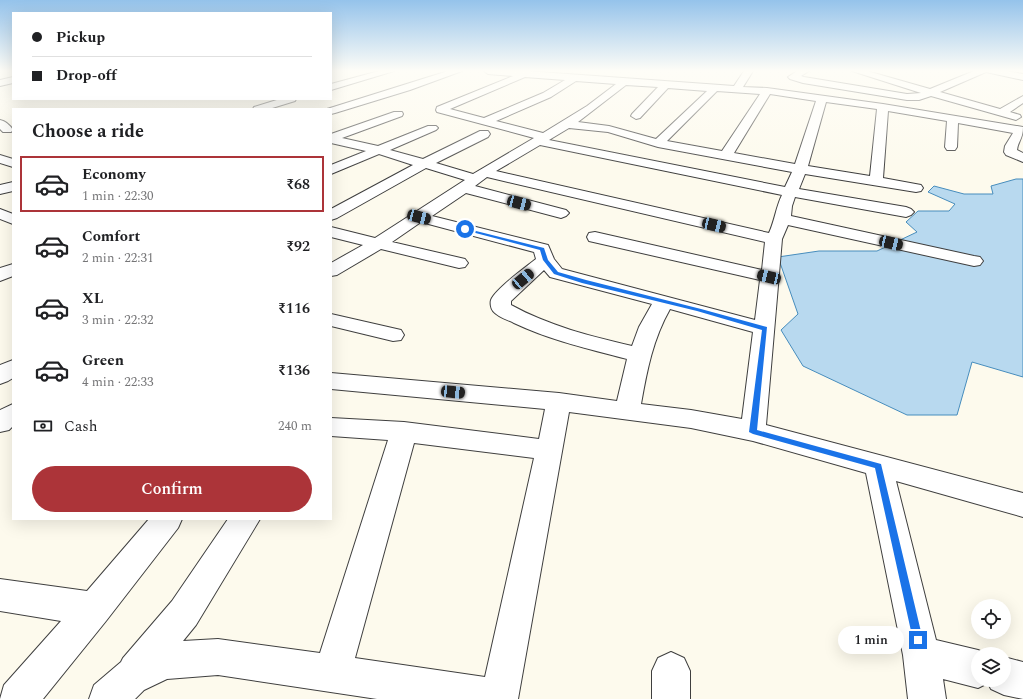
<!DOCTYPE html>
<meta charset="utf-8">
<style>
:root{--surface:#fff;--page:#f6f6f6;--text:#202124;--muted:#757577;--line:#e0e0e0;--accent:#ac3439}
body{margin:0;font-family:Spectral,serif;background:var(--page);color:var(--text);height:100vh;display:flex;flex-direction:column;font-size:15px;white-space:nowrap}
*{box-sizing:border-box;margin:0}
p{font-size:13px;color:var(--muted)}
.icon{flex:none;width:22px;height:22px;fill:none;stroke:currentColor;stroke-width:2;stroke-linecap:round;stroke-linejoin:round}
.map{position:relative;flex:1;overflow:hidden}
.panel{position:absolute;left:12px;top:108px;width:320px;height:412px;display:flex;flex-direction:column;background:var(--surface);border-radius:0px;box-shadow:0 4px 16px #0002}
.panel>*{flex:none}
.top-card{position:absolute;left:12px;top:12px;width:320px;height:88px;border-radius:0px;box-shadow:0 4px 16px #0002;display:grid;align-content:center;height:88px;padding:0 20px;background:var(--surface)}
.controls{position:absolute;left:971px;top:599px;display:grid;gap:8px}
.controls a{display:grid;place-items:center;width:40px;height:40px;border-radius:50%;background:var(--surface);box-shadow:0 4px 16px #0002;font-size:20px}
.end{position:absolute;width:18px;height:18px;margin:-9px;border:5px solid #1a73e8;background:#fff;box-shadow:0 0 0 2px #fff}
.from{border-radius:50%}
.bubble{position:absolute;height:28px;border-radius:14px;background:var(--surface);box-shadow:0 4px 16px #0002;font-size:13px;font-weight:600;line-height:28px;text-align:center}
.car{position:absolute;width:12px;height:24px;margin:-12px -6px;border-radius:5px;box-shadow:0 0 3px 1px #0007;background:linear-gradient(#222 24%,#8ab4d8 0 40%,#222 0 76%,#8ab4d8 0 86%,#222 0)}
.top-card b{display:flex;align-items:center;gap:14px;height:38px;font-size:15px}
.top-card b+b{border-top:1px solid var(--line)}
.top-card i{width:10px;height:10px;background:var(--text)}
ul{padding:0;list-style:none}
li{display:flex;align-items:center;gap:12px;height:56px;margin:0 8px 6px;padding:0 12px;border:2px solid transparent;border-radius:0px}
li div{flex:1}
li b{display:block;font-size:15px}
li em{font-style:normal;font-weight:600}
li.selected{border-color:var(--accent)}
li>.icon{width:36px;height:36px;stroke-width:1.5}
h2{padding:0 20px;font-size:18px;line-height:48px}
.pay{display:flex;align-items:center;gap:10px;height:44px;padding:0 20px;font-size:15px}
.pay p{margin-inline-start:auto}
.action{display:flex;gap:8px;margin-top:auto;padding:8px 20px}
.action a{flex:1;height:46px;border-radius:24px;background:var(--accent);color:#fff;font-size:16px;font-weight:600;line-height:46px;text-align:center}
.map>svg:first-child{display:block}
.water{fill:#b8d9ef;stroke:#478dbd}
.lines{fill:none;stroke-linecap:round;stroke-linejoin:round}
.street-casing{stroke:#3f3f3f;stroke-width:2}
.street{fill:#fff;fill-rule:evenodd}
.route{fill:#1a73e8}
</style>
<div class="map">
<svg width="1023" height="699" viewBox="0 0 1023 699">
<rect width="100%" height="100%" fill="#fdfaed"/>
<!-- water -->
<path class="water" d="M1016 179H1023V377L972 362 957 415H907L803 366 781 330 798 314 778 257 819 251H877L917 232 906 222 918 211H949L955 204 928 192 934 186 964 194H993L991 186Z"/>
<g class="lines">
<!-- street casing -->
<g class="street-casing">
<path id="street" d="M379 71H394L331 90V84Z
M448 71H462L410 90 335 113 331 114V109H327Z
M484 71H526L734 86 744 71H753L743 87 767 88 883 104 1023 127C1023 139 1018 141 1017 150L1023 153V162L1006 155 1004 152 1005 146 1013 133 958 123 957 147 955 150H947L945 147 947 121 888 111 883 178 921 185 923 188 921 191 916 192 805 174 799 189 906 207 911 209 914 212 911 215 906 217 795 197 792 206 791 216 974 256 980 257 983 261 980 265 974 266 788 225 782 239 766 425 1023 493V517L896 481 936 640 978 650 987 654H978V680H1004V657L1023 662V699L1004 695 991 689 988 683 978 688 943 679 946 699H908L903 655 866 473 753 441 691 428 569 412 518 699H377L218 675 167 679 144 690 135 699H89L94 685 121 662 123 658 172 601 228 519H260L196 625 183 641 218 639 320 653 388 440 331 436V418L404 422 539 439 545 409 331 389V373L559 393 617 401 627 359C589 349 550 340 514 323 508 320 498 317 493 311 491 309 490 303 491 300 495 289 526 267 536 259L534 252 421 222 392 242 465 259 468 263 465 267 459 268 381 249 337 275 331 276V263L363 245 331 237V227L375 238 465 180 426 168 337 218 331 220V209L413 165 379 154 331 174V165L366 151 331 143V134L394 112H402L403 114 402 116 342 138 378 146 428 126H436L438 128 436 130 390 150 423 159 480 131H488L490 134 488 137 436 163 473 174 534 138 437 112 436 110 437 107 513 76 488 74ZM525 77 565 80 543 93 484 118 450 109ZM576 81 616 84 587 106 543 133 496 121 551 97ZM626 85 658 87 632 114 631 116 636 119 640 118 668 88 707 91 656 139 609 126 578 122ZM717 91 760 94 722 151 667 141ZM770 94 816 101 795 164 734 153ZM826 102 877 109 870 176 808 166ZM569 128 608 132 658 147 792 172 785 187 549 140ZM540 145 782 195C776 207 775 220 769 233L496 171ZM487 177 765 242 762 270 595 232 589 233 587 237 589 241 760 280 755 320 562 269 554 259 548 245 432 216 466 193 561 218 566 216 569 213 566 210 475 186ZM544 270 550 277 652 304 639 327 632 346C590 336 549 326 511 305V301ZM670 309 753 332 742 419 691 410 641 404C647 370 653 339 670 309ZM414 443 534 458 485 677 355 658Z
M797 71H809L801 76 804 77 907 94 921 93 852 71H867L930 89 974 71H1006L1023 74V80L986 72 940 92 1000 109 1023 96V103L1010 112 1020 115 1021 117 1016 120 931 96 919 100H907L803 83 790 79 788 77Z
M13 77V83L0 86V80Z
M280 99H296L295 101 269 109H253L254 107Z
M0 120C5 121 10 125 13 130L11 132H3L0 129Z
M0 155 13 159V167L0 163Z
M13 182V191L0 194V185Z
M0 209 13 214V224L0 219Z
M13 264V276L0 281V268Z
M331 314 401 330 404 335 401 340 393 341 331 326Z
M13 360V378L8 381 0 384V365Z
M13 404V426L9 430 0 432V410Z
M149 519H182L178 528 106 621 43 699H0L4 685 61 621 0 611V579L87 591Z
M671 652 684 658 690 671V699H652V671L658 658Z"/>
</g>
<!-- street -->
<use href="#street" class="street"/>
</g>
<!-- sky -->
<linearGradient id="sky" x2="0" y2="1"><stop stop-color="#95c3eb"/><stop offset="0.42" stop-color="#fefdf7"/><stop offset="1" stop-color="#fefdf7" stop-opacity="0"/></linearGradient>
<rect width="1023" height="169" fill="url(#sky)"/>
<!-- route -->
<path class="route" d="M464 228 544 248 548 260 558 272 586 280 701 309 767 327 757 430 881 464 923 640 922 644 918 645 914 644 913 640 875 468 753 434 749 432 762 330 697 311 582 283 554 274 543 260 540 250 464 230Z"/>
</svg>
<div class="controls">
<a><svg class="icon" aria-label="locate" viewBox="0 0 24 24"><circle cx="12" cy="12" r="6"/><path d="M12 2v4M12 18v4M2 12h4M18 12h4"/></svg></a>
<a><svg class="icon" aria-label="layers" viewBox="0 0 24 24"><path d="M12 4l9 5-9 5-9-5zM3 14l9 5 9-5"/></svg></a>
</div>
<i class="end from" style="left:465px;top:229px"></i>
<i class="end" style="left:918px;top:640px"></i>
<div class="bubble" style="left:838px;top:626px;width:66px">1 min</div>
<i class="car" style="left:519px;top:203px;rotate:105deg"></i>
<i class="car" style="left:419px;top:217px;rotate:105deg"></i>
<i class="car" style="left:714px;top:225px;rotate:103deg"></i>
<i class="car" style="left:891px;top:243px;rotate:103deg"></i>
<i class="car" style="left:769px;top:277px;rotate:283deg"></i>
<i class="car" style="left:523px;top:279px;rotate:50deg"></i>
<i class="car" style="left:453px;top:392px;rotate:96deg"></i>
<div class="top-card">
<b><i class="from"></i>Pickup</b>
<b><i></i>Drop-off</b>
</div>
<section class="panel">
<h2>Choose a ride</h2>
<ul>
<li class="selected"><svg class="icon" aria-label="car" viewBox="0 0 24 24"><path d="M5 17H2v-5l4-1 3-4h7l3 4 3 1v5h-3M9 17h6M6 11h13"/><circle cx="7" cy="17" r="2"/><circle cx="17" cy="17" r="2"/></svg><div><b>Economy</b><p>1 min · 22:30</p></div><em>₹68</em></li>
<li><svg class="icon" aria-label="car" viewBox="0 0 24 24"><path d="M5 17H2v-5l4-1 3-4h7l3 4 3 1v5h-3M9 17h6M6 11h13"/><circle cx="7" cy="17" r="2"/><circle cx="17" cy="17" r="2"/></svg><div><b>Comfort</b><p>2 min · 22:31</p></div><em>₹92</em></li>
<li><svg class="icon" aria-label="car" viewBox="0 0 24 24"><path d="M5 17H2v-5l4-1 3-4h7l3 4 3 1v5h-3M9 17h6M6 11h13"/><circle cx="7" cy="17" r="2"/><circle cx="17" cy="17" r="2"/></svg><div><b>XL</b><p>3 min · 22:32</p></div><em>₹116</em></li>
<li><svg class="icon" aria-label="car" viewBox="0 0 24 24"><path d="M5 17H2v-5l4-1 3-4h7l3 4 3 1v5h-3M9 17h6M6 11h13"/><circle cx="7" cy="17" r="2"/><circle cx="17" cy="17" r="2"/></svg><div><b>Green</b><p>4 min · 22:33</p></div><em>₹136</em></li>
</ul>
<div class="pay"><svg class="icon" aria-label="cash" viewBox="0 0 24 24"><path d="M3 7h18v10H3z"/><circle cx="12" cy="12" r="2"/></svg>Cash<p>240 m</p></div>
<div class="action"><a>Confirm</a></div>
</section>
</div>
